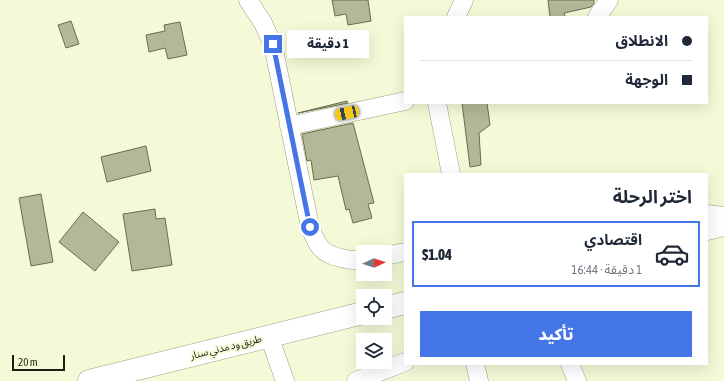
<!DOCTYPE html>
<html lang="ar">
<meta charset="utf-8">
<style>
:root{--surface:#fff;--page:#f2f2f3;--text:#1f2937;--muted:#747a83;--line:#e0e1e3;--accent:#4576e8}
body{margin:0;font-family:"Asap Condensed","Noto Sans Arabic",sans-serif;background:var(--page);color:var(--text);direction:rtl;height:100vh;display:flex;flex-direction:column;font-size:15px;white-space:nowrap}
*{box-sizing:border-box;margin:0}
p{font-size:13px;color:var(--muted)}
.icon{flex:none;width:22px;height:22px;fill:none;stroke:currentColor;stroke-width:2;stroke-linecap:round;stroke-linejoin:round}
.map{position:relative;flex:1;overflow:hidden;direction:ltr}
.side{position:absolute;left:404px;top:173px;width:304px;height:192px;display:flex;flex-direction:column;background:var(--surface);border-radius:0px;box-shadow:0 4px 16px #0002;direction:rtl}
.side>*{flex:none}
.hud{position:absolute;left:404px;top:16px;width:304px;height:88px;border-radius:0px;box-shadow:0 4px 16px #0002;direction:rtl;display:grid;align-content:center;height:88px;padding:0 16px;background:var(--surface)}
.needle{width:26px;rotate:87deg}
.buttons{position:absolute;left:356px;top:245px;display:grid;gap:8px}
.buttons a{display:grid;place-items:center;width:36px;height:36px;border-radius:0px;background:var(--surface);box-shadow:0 4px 16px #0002;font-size:20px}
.scale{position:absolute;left:12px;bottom:10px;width:53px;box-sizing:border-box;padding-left:4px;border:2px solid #1c1e12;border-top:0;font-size:11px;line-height:14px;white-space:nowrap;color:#1c1e12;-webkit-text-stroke:3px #f4f9d7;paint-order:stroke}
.end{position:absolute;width:18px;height:18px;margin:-9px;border:5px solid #4576e8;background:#fff;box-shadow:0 0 0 2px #fff}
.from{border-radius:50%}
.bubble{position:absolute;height:28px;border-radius:0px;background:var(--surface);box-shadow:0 4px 16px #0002;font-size:13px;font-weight:800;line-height:28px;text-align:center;direction:rtl}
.car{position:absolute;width:12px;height:24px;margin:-12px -6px;border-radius:5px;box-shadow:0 0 3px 1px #0007;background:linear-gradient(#f5c518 24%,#345 0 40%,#f5c518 0 76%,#345 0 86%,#f5c518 0)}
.hud b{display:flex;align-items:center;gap:14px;height:38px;font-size:15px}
.hud b+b{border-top:1px solid var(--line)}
.hud i{width:10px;height:10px;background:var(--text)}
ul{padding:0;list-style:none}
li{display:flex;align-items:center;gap:12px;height:66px;margin:0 8px 6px;padding:0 8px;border:2px solid var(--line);border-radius:0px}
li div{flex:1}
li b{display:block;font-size:15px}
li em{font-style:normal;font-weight:800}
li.on{border-color:var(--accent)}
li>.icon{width:36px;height:36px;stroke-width:1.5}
h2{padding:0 16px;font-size:18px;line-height:48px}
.action{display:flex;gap:8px;margin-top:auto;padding:8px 16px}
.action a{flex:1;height:46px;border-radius:0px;background:var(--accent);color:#fff;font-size:16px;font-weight:800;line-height:46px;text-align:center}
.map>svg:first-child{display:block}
.building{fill:#b3b898;stroke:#6a6e51}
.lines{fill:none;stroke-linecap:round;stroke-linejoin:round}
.street-casing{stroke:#9da182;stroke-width:19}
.highway-casing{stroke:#9da182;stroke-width:23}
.street{stroke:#fff;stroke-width:18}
.highway{stroke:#fff;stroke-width:22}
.route{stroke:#4576e8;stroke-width:5}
.labels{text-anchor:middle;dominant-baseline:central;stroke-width:4;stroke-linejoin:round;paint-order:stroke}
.street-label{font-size:10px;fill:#1c1e12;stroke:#f4f9d7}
</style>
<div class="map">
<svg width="724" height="381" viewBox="0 0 724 381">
<rect width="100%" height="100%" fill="#f4f9d7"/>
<!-- building -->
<path class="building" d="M332 0H368L371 21 348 25 346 14 335 16Z
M548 0H594V3L591 7 564 13 565 17H550Z
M71 21 79 44 66 48 58 25Z
M180 22 187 55 168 59 165 48 149 52 146 35 165 31 164 25Z
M347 101 348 103 298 113Z
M462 103H487L490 125 479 133 481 165 470 167Z
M353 123 374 203 368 204 372 218 353 223 349 209 346 210 338 176 314 180 311 160 307 161 302 134Z
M146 146 151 171 107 182 101 157Z
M41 194 53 262 31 266 19 198Z
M155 209 156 219 165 218 172 265 132 271 123 214Z
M83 212 119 242 95 271 59 242Z"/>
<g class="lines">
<!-- street casing -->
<g class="street-casing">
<path id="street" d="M248 0 263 23 273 45 310 227C317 245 321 254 341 258 349 260 355 261 363 260
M456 17 464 0
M597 17 609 0
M437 103 451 174
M289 126 405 101
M707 214 724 216
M385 256 405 252
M269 336 285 381
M475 364 479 381
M570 364 577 381
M356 381 405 362"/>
</g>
<!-- highway casing -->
<g class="highway-casing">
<path id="highway" d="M707 229 724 225
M385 308 405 303
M89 381 363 313"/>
</g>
<!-- street -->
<use href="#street" class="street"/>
<!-- highway -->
<use href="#highway" class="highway"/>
</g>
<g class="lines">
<!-- route -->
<path class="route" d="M273 44 310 227"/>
</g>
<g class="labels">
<!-- street labels -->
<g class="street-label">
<text transform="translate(226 347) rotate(-14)">طريق ود مدني سنار</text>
</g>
</g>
</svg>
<div class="buttons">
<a><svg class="needle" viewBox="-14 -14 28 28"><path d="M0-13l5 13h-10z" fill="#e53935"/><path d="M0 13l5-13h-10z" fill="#747a83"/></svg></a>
<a><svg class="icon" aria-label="locate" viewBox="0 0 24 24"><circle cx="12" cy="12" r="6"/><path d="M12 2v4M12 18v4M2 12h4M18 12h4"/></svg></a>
<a><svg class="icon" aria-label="layers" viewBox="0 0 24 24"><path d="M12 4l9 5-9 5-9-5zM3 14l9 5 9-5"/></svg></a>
</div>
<div class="scale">20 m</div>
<i class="end from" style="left:310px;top:227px"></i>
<i class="end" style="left:273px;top:44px"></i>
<div class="bubble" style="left:287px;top:30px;width:82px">1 دقيقة</div>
<i class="car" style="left:347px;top:113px;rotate:258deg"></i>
<div class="hud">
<b><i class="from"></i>الانطلاق</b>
<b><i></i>الوجهة</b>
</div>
<section class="side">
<h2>اختر الرحلة</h2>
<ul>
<li class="on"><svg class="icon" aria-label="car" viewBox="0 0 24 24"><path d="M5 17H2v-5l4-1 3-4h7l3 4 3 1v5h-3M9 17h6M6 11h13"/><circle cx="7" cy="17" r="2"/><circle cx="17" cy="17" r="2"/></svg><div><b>اقتصادي</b><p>1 دقيقة · 16:44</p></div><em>$1.04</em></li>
</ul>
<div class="action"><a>تأكيد</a></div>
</section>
</div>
